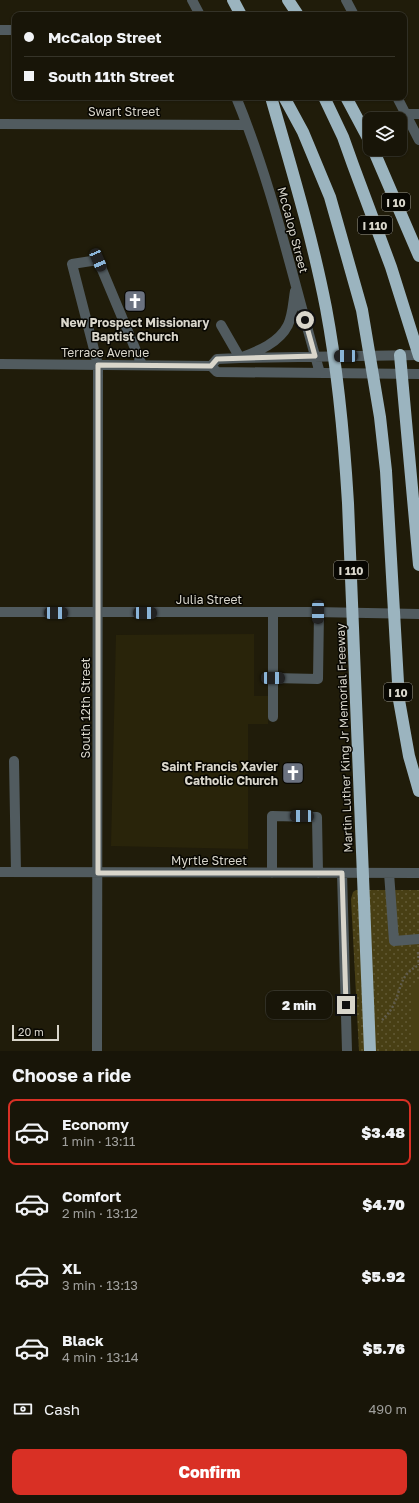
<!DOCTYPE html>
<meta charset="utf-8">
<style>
:root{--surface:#181508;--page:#252216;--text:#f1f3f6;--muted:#9f9f9c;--line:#363429;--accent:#d93025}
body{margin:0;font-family:"Golos Text",sans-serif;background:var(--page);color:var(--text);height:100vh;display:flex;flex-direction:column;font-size:15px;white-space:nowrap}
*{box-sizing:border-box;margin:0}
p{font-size:13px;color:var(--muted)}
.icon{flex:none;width:22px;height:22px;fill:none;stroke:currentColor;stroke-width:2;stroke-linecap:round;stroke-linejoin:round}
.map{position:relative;height:1051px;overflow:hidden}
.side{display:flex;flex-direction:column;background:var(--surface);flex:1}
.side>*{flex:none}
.hud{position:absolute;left:12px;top:12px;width:395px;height:88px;border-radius:8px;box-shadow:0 1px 3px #0004,0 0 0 1px var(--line);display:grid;align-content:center;height:88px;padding:0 12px;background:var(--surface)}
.tools{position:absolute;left:363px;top:112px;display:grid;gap:8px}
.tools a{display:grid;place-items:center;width:44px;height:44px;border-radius:8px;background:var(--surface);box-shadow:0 1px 3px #0004,0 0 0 1px var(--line);font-size:20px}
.scale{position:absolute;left:12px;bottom:10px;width:47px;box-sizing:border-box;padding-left:4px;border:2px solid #d9d6cb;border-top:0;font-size:11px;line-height:14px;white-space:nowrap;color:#d9d6cb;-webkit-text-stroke:3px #080702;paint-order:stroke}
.end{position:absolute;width:18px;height:18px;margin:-9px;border:5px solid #d9d6cb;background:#111;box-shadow:0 0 0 2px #111}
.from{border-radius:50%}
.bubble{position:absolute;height:28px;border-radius:8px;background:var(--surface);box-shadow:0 1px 3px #0004,0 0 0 1px var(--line);font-size:13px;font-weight:800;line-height:28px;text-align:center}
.car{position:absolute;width:12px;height:24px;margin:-12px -6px;border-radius:5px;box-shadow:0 0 3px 1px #0007;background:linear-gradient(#222 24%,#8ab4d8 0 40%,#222 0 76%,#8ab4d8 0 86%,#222 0)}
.hud b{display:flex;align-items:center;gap:14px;height:38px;font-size:15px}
.hud b+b{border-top:1px solid var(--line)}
.hud i{width:10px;height:10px;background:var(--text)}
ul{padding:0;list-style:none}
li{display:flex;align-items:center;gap:12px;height:66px;margin:0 8px 6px;padding:0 4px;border:2px solid transparent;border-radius:8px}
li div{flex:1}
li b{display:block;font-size:15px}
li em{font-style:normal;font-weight:800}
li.active{border-color:var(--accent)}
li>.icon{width:36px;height:36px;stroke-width:1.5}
h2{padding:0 12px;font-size:18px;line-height:48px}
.pay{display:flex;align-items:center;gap:10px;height:44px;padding:0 12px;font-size:15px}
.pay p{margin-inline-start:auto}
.action{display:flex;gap:8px;margin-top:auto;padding:8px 12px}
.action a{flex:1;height:46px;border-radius:8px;background:var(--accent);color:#fff;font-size:16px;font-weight:800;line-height:46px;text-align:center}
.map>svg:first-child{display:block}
.built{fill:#29240a}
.park{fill:url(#park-dots)}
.pitch{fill:#483f14}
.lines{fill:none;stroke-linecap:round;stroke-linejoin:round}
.path{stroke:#615d4d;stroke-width:2.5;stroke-dasharray:2 2;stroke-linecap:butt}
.minor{stroke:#515b5f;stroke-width:10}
.highway{stroke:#9bb4bf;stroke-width:12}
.highway-bridge{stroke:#9bb4bf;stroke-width:12}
.route{stroke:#d9d6cb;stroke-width:5}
.labels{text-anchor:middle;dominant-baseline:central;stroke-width:3;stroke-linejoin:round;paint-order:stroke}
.shield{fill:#080702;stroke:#9a988f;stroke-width:1}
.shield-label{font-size:11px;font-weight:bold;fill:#d9d6cb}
.street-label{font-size:12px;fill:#d9d6cb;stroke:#080702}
.poi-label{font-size:12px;font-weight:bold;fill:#d9d6cb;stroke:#080702}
</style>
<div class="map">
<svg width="419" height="1051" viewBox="0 0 419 1051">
<defs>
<pattern id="park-dots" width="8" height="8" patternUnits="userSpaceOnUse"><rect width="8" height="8" fill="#483f14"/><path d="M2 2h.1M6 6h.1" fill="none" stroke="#625a35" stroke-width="1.8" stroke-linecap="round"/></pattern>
</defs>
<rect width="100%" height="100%" fill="#201c0a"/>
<!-- built -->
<path class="built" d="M254 634V696H268V724H248V849L111 846 116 635Z"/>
<!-- park -->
<path class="park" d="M356 890H419V1051H359L351 899 353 892Z"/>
<!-- pitch -->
<path class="pitch" d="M412 983H419V1051H412Z"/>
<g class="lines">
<!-- path -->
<path class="path" d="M418 952 419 965
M382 1020C386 1016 390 1012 393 1006 402 988 399 975 419 965"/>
<!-- minor -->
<path class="minor" d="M192 0 200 15
M346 0 354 15
M0 30H15
M236 97C273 186 293 281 320 373
M397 97 419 140
M405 114H419
M0 124 247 125
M221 325 240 358C258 351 279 343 288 325 293 314 293 302 295 291
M0 364 211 366 217 372 419 374
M211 366 217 359 240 358 419 355
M0 612H315L419 614
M273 678 318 679 319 612
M273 717V612
M14 761 16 872
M0 872 419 873
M272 873V816L317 817 318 873
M342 873 347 1051
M389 873 394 941 419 939
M97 1051 98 365 72 264 98 260 142 365"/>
<!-- highway -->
<path class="highway" d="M233 0 241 15
M288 0 298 15
M346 97 370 142
M373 149 419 256
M400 355 419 565"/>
<!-- highway-bridge -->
<path class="highway-bridge" d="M271 97C291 167 312 236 326 308 338 372 344 437 348 503L370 1051
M284 97 303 132 330 197 362 310 380 417 386 471 399 700 409 756 419 791
M324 97 343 137 353 165 391 267 419 356"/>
</g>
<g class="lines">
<!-- route -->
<path class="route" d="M305 320 315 356 217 359 211 366 98 365V873H342L346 1005"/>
</g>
<!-- icons -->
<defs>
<g id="church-square" transform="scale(1.15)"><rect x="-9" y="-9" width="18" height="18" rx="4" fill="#6b7280" stroke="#080702"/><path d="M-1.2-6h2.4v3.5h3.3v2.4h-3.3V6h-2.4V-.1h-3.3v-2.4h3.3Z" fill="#fff"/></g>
</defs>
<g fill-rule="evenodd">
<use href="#church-square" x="135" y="301"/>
<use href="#church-square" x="293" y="773"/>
</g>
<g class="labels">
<!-- shield labels -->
<g class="shield">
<rect x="382" y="193" width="28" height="18" rx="3"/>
<rect x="358" y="216" width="34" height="18" rx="3"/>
<rect x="334" y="561" width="34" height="18" rx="3"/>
<rect x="384" y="683" width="28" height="18" rx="3"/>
</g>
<g class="shield-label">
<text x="396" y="202">I 10</text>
<text x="375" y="225">I 110</text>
<text x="351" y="570">I 110</text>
<text x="398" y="692">I 10</text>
</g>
<!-- street labels -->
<g class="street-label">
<text x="124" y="111">Swart Street</text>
<text transform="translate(293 230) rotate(75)">McCalop Street</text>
<text x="105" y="352">Terrace Avenue</text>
<text x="209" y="599">Julia Street</text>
<text transform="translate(85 708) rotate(-90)">South 12th Street</text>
<text transform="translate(344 738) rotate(-92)">Martin Luther King Jr Memorial Freeway</text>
<text x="209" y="860">Myrtle Street</text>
</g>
<!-- poi labels -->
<g class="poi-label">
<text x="135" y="322">New Prospect Missionary<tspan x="135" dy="14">Baptist Church</tspan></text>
<text x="278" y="766" text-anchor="end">Saint Francis Xavier<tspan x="278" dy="14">Catholic Church</tspan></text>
</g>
</g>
</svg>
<div class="tools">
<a><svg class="icon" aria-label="layers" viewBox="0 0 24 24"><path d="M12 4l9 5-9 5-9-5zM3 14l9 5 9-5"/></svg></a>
</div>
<div class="scale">20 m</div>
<i class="end from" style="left:305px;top:320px"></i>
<i class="end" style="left:346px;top:1005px"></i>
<div class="bubble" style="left:266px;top:991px;width:66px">2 min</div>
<i class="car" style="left:98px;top:260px;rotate:157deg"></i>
<i class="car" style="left:346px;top:356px;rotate:269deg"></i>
<i class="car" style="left:318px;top:612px;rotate:180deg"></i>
<i class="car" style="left:56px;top:613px;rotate:90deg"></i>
<i class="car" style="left:145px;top:613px;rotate:90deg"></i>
<i class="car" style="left:273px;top:678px;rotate:91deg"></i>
<i class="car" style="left:302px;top:816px;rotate:271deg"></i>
<div class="hud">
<b><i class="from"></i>McCalop Street</b>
<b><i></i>South 11th Street</b>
</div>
</div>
<section class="side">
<h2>Choose a ride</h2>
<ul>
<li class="active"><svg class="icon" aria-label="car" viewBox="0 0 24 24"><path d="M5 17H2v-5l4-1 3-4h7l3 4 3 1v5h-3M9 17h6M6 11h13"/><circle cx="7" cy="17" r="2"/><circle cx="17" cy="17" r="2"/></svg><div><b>Economy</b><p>1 min · 13:11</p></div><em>$3.48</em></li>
<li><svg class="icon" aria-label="car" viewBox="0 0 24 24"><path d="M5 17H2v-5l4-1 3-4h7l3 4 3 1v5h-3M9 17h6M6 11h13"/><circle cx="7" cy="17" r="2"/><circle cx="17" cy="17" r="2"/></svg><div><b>Comfort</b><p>2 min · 13:12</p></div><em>$4.70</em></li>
<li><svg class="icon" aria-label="car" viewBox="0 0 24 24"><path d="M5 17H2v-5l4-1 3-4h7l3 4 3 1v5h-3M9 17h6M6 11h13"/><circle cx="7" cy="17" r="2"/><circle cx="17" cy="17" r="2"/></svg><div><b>XL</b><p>3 min · 13:13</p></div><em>$5.92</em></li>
<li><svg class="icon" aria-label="car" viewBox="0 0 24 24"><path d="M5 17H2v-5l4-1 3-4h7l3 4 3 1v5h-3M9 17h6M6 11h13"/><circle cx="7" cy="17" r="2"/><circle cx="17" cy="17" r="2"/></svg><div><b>Black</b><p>4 min · 13:14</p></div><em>$5.76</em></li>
</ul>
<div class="pay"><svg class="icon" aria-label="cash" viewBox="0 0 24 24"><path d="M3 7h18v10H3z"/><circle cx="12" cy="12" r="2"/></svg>Cash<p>490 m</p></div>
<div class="action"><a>Confirm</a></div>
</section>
